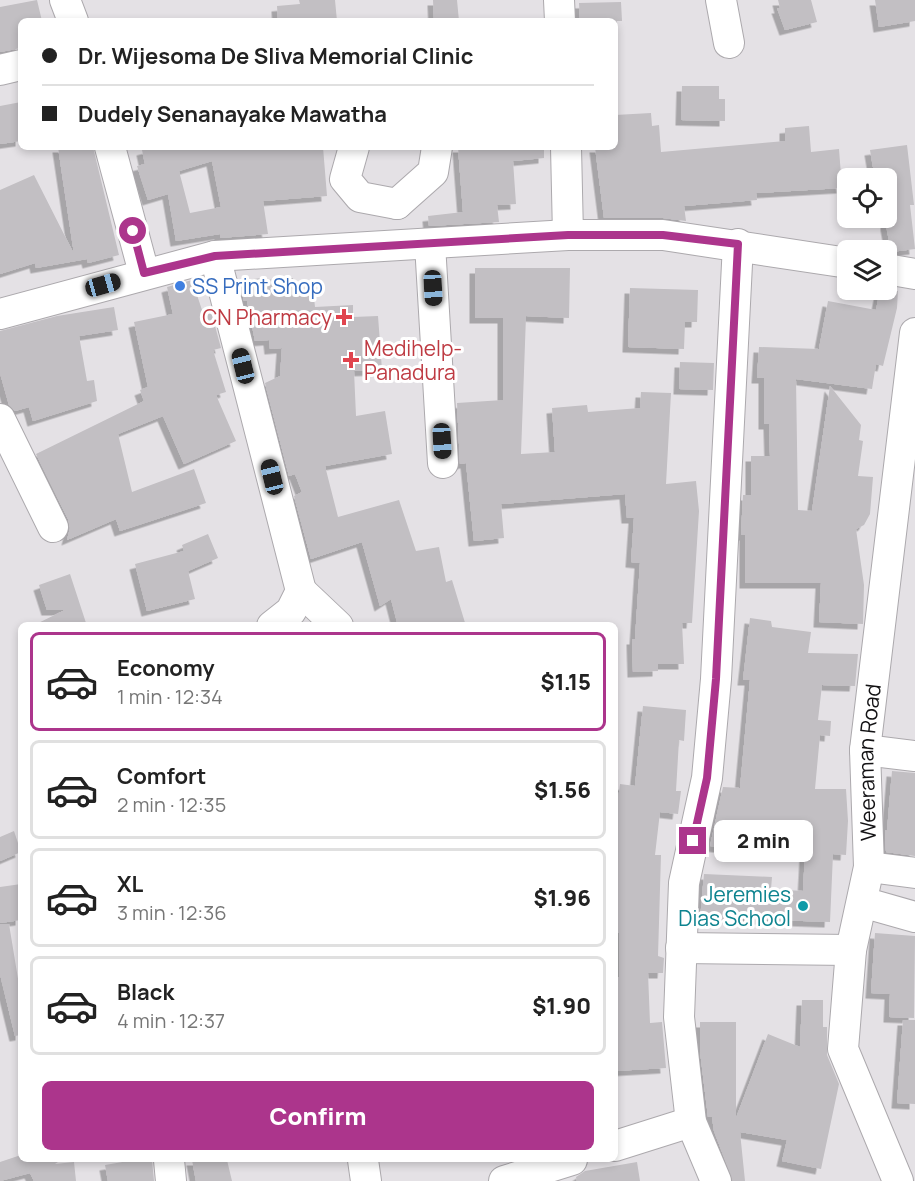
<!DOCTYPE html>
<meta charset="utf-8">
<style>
:root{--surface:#fff;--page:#f2f2f2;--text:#222;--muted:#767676;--line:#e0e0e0;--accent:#ac358c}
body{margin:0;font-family:Manrope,sans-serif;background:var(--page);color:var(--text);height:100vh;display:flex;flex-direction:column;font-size:22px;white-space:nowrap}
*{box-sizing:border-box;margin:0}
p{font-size:20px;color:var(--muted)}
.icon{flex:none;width:33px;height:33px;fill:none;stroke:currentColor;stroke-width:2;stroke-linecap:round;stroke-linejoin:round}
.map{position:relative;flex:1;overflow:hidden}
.drawer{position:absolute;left:18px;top:622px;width:600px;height:540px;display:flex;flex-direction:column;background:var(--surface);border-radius:9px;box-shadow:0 3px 9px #0003}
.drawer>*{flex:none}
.top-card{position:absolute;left:18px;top:18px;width:600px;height:132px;border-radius:9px;box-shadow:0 3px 9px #0003;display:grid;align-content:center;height:132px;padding:0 24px;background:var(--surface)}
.controls{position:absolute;left:837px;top:168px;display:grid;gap:12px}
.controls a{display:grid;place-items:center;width:60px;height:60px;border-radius:9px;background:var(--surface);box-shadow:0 3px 9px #0003;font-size:30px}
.end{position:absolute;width:27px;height:27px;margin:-14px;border:8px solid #ac358c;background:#fff;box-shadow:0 0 0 3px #fff}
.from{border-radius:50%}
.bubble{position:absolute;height:42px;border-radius:9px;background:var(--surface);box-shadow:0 3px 9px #0003;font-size:20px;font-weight:800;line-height:42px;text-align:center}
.car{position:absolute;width:18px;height:36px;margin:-18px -9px;border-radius:8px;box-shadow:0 0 4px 2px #0007;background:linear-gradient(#222 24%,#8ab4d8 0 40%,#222 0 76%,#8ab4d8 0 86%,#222 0)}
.top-card b{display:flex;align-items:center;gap:21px;height:57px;font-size:22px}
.top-card b+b{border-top:2px solid var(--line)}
.top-card i{width:15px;height:15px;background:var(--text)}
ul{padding:10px 0 0;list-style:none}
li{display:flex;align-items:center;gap:18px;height:99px;margin:0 12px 9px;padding:0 12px;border:3px solid var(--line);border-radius:9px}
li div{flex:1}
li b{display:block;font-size:22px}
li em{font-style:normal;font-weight:800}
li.selected{border-color:var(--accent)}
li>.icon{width:54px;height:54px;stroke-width:1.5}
.button{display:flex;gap:12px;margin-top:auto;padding:12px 24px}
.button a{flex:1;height:69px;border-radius:9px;background:var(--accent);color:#fff;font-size:24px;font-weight:800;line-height:69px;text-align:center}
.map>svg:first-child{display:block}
.building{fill:#c2bfc3;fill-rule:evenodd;filter:url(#shadow)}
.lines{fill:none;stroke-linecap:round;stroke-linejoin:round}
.minor-casing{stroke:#aca9ad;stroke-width:32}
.minor{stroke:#fff;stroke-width:30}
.route{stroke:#ac358c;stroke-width:8}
.shop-dot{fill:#3f7fe0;stroke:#fff;stroke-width:2}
.health-dot{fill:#e0444e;stroke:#fff;stroke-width:2}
.culture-dot{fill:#0f9aa8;stroke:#fff;stroke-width:2}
.labels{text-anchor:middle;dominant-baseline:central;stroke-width:6;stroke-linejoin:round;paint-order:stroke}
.shop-label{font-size:21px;fill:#366cbe;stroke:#fff;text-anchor:start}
.health-label{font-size:21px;fill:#be3a42;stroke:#fff;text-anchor:end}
.street-label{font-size:21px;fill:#131214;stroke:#fff}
.culture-label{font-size:21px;fill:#0d838f;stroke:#fff;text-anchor:end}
</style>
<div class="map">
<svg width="915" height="1181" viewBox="0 0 915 1181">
<defs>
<filter id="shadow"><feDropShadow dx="-5.5" dy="5.5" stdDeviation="0" flood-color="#0004"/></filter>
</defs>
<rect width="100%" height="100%" fill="#e4e1e5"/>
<!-- building -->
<path class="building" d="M37 0 42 21H21V48L0 52V7Z
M299 0H335L337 21H278L277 6 300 4Z
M433 0H457L459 21H434Z
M778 0H811L817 22 785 30 777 8H780Z
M875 0H915V21L879 27Z
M621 2 622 21H580L579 3Z
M682 86H719V99H725V121L681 120Z
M21 102V141L0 144V106Z
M651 113 652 126 659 125 661 152 785 141V128L809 126 811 152 839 149 842 188 756 193 757 200 684 206 686 221 663 218H604L595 147H615V115Z
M907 145 914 205H910L915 249 891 252 886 225V171L874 173 870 150Z
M58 147H93L119 255 88 263 87 259 36 268 35 263 0 274V190L34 175 74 254Z
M154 147H323L327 196 263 201 268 234 220 238V234L176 241 168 194 148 200 137 166 145 164 142 150ZM212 161 221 207 190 213 179 171Z
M458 147H544V158L513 161 516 204 497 205 499 222 429 226 428 216 463 212Z
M475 268H570L569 318 526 316 521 454 555 452 552 408 587 405 588 412 640 408 641 392 671 393 666 484 696 481 699 511 692 623H682L684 664H658V671L633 672 632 639H635L640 563 631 562 634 518H627L625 494 501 504 504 538 474 541 466 463 460 464 457 403 503 400V318H475Z
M261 278V280L293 278 294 291 313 289 315 307 353 305V317L378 316 382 370 354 371 356 416 385 411 392 454 325 466 338 517 399 500 416 551 439 547 446 582 452 580 466 626H398L391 599 380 606 362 542 311 559 294 496 302 492 295 474 289 476 265 383 280 376 282 348 270 349 269 340 255 341 247 301H244L239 281Z
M192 280 203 313 211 311 221 348 213 350 226 392 216 395 236 441 184 464 163 416 118 434 132 492 194 469 206 503 120 531 116 519 67 540 70 528 68 519 36 454 144 401 140 390 148 387 134 322 173 314 167 287Z
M630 288 698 290 697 322H685L684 349 628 347Z
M886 289 898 291 897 308 883 366 876 364 872 389 796 379 798 510 812 511 830 386 861 425 859 440 863 441 858 476 873 477 870 514 864 525 856 529 864 585 863 624 819 622 821 583H745V535H741L743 495H751V456H770L769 424H764V378H757L759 347 819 349 828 301 876 310 880 290Z
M114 307 118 330 79 336 87 381 94 380 97 401 33 421 29 407 15 411 9 405 0 373V331L57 316Z
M680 362 714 363 713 390 679 389Z
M208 534 218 558 188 571 195 599 147 611 135 564 184 551 182 545Z
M70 574 87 626H32L65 610H47L39 585Z
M750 618 771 621 772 627 811 632 808 653 858 654 855 686 822 685 818 720 831 721 830 736 820 735 815 789H846L848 821 846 855 833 854 830 922 725 918 724 922 700 920 704 874 772 877 771 889 803 891 805 853 799 852 801 828 766 823 765 852 710 846 723 787 740 788 750 680H743Z
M643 706 686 710 684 741 679 740 676 791H681L678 814 660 812 655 855H661L658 956 664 958 663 973H648L650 1023 662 1022 666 1068 615 1071V977H619V933H615L618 825H615L620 784 635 786Z
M892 771 915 773V856L886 852 885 830 887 831Z
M14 831 21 852 0 861V837Z
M21 884V920L0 923V887Z
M0 924H9L21 997V1035L15 1036 0 974Z
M875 933 915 936 914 1018 889 1017 890 994 871 993Z
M802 1000H823V1027H827V1055L839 1084 821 1169 782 1161 787 1140 740 1132 745 1181H733L714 1131 712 1117H708L700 1051V1022H736V1118L768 1034 800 1047Z
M903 1020H915V1104L897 1103Z
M21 1155V1160H61L55 1164 74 1162 76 1181H34L30 1173 0 1181V1162Z
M134 1160H152L154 1181H108L105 1165Z
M192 1160H227L232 1181H196Z
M637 1162 640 1181H577L576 1177 585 1171Z"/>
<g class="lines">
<!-- minor casing -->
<g class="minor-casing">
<g id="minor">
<path d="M65 0 73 21"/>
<path d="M559 0 560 21"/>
<path d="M721 0 729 43"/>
<path d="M0 70 21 65"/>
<path d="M110 147 144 273"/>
<path d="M354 147 345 179 360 197 397 204"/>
<path d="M566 147 568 235"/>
<path d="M397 204 433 172 437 147"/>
<path d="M430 244 443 463"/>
<path d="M215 256 301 591 291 611 272 626"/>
<path d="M886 269 915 274"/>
<path d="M0 314 215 256 568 235H663L848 263"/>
<path d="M0 419 53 527"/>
<path d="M301 591 338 626"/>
<path d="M865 750 915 756"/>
<path d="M869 867 915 873"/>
<path d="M862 902 915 917"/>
<path d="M681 948 851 950"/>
<path d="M615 1146 691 1122"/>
<path d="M169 1160 171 1181"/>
<path d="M363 1160 366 1181"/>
<path d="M504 1181 572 1160"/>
<path d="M716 1181 691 1122 679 1017 684 883 707 778 716 679 738 244"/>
<path id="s1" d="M898 1181 843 1049 851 950 869 867 865 750 915 333"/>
</g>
</g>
<!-- minor -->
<use href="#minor" class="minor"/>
</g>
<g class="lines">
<!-- route -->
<path class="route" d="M133 231 144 273 215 256 568 235H663L738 244 716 679 707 778 693 841"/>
</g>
<!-- markers -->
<circle class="shop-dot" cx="180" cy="286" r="6"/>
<g class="health-dot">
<path d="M341 308h6v6h6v6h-6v6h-6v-6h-6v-6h6z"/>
<path d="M348 351h6v6h6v6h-6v6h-6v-6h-6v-6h6z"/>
</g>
<circle class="culture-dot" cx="803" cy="906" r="6"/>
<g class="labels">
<!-- shop labels -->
<g class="shop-label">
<text x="192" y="286">SS Print Shop</text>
</g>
<!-- health labels -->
<g class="health-label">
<text x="332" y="317">CN Pharmacy</text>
<text x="364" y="348" text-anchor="start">Medihelp-<tspan x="364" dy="24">Panadura</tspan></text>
</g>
<!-- street labels -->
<g class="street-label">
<text stroke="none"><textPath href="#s1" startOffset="432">Weeraman Road</textPath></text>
</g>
<!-- culture labels -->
<g class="culture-label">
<text x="791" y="894">Jeremies<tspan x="791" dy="24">Dias School</tspan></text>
</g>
</g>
</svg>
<div class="controls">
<a><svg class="icon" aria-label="locate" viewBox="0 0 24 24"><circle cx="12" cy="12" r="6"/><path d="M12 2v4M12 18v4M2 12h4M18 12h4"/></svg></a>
<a><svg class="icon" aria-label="layers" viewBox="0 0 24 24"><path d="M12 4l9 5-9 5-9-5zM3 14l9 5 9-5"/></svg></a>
</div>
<i class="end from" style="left:133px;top:231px"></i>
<i class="end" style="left:693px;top:841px"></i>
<div class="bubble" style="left:714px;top:820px;width:99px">2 min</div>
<i class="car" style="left:103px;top:285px;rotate:74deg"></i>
<i class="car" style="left:433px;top:288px;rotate:177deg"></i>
<i class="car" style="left:243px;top:366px;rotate:346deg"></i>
<i class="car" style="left:442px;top:441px;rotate:177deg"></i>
<i class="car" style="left:272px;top:477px;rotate:346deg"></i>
<div class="top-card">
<b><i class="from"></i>Dr. Wijesoma De Sliva Memorial Clinic</b>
<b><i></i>Dudely Senanayake Mawatha</b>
</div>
<section class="drawer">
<ul>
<li class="selected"><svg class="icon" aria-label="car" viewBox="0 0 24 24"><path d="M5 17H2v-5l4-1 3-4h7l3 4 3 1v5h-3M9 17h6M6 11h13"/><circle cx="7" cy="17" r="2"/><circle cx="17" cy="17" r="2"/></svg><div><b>Economy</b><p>1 min · 12:34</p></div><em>$1.15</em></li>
<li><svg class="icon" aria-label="car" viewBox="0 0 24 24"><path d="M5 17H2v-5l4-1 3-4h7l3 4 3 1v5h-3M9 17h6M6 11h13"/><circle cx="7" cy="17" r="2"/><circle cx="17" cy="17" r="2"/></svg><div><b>Comfort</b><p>2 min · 12:35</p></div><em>$1.56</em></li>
<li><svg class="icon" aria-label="car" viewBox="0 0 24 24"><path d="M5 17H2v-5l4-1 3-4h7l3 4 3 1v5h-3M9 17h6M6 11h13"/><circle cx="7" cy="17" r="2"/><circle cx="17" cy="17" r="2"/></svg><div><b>XL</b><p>3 min · 12:36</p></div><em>$1.96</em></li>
<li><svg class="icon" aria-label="car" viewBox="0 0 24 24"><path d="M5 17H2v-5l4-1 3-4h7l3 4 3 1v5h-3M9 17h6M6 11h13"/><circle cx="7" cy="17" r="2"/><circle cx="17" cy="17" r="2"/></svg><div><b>Black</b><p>4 min · 12:37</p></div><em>$1.90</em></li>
</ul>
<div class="button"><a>Confirm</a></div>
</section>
</div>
